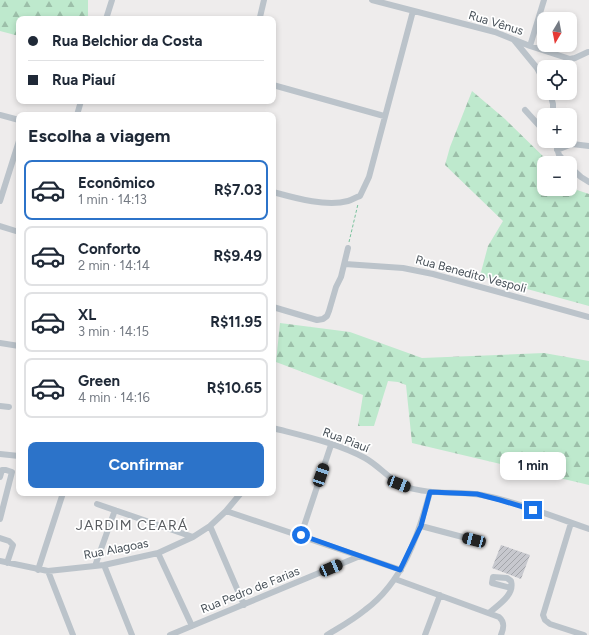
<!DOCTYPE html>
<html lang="pt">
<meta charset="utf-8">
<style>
:root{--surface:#fff;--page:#f6f6f7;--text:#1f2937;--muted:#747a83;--line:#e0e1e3;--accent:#2c73c9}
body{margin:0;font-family:Figtree,sans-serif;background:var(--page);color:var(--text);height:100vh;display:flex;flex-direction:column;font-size:15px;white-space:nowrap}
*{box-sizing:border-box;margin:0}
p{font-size:13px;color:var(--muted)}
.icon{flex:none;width:22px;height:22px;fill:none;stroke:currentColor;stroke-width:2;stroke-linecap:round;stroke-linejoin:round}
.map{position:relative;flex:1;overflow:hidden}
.details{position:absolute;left:16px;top:112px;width:260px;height:384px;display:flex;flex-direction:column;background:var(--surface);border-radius:8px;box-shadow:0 2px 6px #0003}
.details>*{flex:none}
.top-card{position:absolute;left:16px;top:16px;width:260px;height:88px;border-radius:8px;box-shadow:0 2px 6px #0003;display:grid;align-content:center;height:88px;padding:0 12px;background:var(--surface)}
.needle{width:26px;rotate:190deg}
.buttons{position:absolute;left:537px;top:12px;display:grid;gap:8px}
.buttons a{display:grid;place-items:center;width:40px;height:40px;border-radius:8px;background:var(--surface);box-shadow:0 2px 6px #0003;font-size:20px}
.end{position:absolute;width:18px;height:18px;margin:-9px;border:5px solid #1a73e8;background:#fff;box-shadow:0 0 0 2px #fff}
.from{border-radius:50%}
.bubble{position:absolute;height:28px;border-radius:8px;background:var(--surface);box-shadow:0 2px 6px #0003;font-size:13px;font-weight:700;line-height:28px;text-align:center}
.car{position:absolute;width:12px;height:24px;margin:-12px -6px;border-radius:5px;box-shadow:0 0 3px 1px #0007;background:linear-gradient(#222 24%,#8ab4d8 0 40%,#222 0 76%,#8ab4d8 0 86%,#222 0)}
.top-card b{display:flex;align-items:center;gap:14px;height:38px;font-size:15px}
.top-card b+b{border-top:1px solid var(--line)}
.top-card i{width:10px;height:10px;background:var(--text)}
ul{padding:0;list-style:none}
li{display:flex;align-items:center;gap:12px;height:60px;margin:0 8px 6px;padding:0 4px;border:2px solid var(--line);border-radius:8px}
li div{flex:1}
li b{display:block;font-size:15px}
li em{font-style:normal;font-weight:700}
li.on{border-color:var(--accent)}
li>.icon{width:36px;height:36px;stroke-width:1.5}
h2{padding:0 12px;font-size:18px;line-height:48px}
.action{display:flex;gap:8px;margin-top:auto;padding:8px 12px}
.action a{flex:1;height:46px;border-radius:8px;background:var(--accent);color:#fff;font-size:16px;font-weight:700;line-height:46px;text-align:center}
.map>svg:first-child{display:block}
.forest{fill:url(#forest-firs)}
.building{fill:url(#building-hatch)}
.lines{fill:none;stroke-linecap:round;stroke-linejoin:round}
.path{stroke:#7ac29d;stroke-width:1;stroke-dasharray:3 2;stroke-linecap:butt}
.minor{stroke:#bbc3ca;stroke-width:6}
.route{stroke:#1a73e8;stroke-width:5}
.labels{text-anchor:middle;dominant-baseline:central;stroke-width:3.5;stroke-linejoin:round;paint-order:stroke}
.street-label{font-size:12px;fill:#464f57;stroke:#fff}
.quarter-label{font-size:14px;letter-spacing:1px;fill:#595c60;stroke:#fff}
</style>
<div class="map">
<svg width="589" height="635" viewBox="0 0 589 635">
<defs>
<pattern id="forest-firs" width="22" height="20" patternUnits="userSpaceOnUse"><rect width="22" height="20" fill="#bee9cd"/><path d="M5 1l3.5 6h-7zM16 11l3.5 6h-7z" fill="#9cbfa9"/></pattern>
<pattern id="building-hatch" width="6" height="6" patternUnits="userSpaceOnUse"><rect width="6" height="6" fill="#c7c8ce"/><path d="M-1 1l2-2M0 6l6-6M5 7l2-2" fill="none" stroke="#a3a5aa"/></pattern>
</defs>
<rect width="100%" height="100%" fill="#eeecec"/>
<!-- forest -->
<path class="forest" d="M0 0H88V19H19V36L0 31Z
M472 91 505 119 550 163H544V189H570V183L577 190 589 194V306L480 276 488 246 503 221 445 165 450 147Z
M280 323 350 332 422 358 544 353 589 361V485L412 443 406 385 398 382 388 381 374 426H358L363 395 276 362Z"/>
<!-- building -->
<path class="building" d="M501 545 530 555 521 579 492 568Z"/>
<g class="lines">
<!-- path -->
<path class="path" d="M349 242 358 204"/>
<!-- minor -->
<path class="minor" d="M372 0 495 32 530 46 570 59 575 58 588 52
M260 17 264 0
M106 19 112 0
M514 40 537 68 544 81
M530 46 544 0
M273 85 384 116
M550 93 553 104V115
M525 110 544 131
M0 115 19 120
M77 115 81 101
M555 141 559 155 566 163
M557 150 572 144 589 146
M570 167 581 177 589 182
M273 192C295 198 326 207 348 201 352 200 356 197 360 196L369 177 413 11
M0 201 19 141
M0 226 19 232
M345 264 403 268 433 274 589 317
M273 307 317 320 323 319 327 316 329 311 336 287 341 277 348 248
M0 343 19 346
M0 406 9 407
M273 428C304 436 337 443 365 458 381 467 392 483 410 488 433 495 458 491 482 495 518 502 554 517 589 529
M0 454 19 456
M0 477 2 470H6L12 472 0 519
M97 504 193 537
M226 511 401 570
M571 523 543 615 545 620 550 624 584 635
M210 526 244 605
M421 526 474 540
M301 535 331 445
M0 538 9 541 13 545 7 563
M158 553 192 626
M0 561 48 571 104 565 158 553 193 537 210 526 226 511 241 493
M104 565 132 635
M95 566 115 510
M38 570 63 493
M48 571 73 635
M395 579 499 617C505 622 504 628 501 635
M489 613C498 605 515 595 511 581L507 578 493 577 492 583 511 588
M170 635 360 556
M327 635C340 627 353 620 365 610 403 582 418 536 430 492
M425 635 440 595"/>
</g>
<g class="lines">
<!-- route -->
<path class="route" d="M301 535 400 570 421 526 430 492 477 494 500 500 533 510"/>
</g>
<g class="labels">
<!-- street labels -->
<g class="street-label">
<text transform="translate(496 23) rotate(17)">Rua Vênus</text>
<text transform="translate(471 274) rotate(15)">Rua Benedito Vespoli</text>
<text transform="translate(346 440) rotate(21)">Rua Piauí</text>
<text transform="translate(116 549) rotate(-11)">Rua Alagoas</text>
<text transform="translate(250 590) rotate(-22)">Rua Pedro de Farias</text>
</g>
<!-- quarter labels -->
<g class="quarter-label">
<text x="132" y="525">JARDIM CEARÁ</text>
</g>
</g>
</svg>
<div class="buttons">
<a><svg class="needle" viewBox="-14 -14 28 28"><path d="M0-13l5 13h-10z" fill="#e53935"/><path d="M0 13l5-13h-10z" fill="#747a83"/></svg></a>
<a><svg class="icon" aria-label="locate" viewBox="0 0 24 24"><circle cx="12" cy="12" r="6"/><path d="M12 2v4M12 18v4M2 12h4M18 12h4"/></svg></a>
<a>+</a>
<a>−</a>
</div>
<i class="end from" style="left:301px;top:535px"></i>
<i class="end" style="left:533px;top:510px"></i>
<div class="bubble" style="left:500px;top:452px;width:66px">1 min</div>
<i class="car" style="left:321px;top:475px;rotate:19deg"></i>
<i class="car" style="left:399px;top:484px;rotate:111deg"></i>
<i class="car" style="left:474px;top:540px;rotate:285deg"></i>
<i class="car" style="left:331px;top:568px;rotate:67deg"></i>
<div class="top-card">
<b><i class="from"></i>Rua Belchior da Costa</b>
<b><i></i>Rua Piauí</b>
</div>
<section class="details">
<h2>Escolha a viagem</h2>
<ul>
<li class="on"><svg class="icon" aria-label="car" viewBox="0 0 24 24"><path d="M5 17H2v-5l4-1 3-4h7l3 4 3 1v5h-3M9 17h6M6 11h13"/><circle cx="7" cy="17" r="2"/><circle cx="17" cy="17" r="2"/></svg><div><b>Econômico</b><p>1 min · 14:13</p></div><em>R$7.03</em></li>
<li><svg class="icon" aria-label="car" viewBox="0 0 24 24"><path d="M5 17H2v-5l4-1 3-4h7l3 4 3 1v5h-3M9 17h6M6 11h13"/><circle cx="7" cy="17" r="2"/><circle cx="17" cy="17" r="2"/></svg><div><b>Conforto</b><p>2 min · 14:14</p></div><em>R$9.49</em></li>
<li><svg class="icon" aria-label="car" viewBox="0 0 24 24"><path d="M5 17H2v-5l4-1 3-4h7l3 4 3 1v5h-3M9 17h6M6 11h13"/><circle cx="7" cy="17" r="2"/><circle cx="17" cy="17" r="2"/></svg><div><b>XL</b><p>3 min · 14:15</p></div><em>R$11.95</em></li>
<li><svg class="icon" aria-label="car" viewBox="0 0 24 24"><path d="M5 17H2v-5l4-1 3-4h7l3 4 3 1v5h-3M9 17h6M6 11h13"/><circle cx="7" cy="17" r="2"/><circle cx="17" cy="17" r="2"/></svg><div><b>Green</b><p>4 min · 14:16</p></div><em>R$10.65</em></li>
</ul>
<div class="action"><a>Confirmar</a></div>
</section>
</div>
